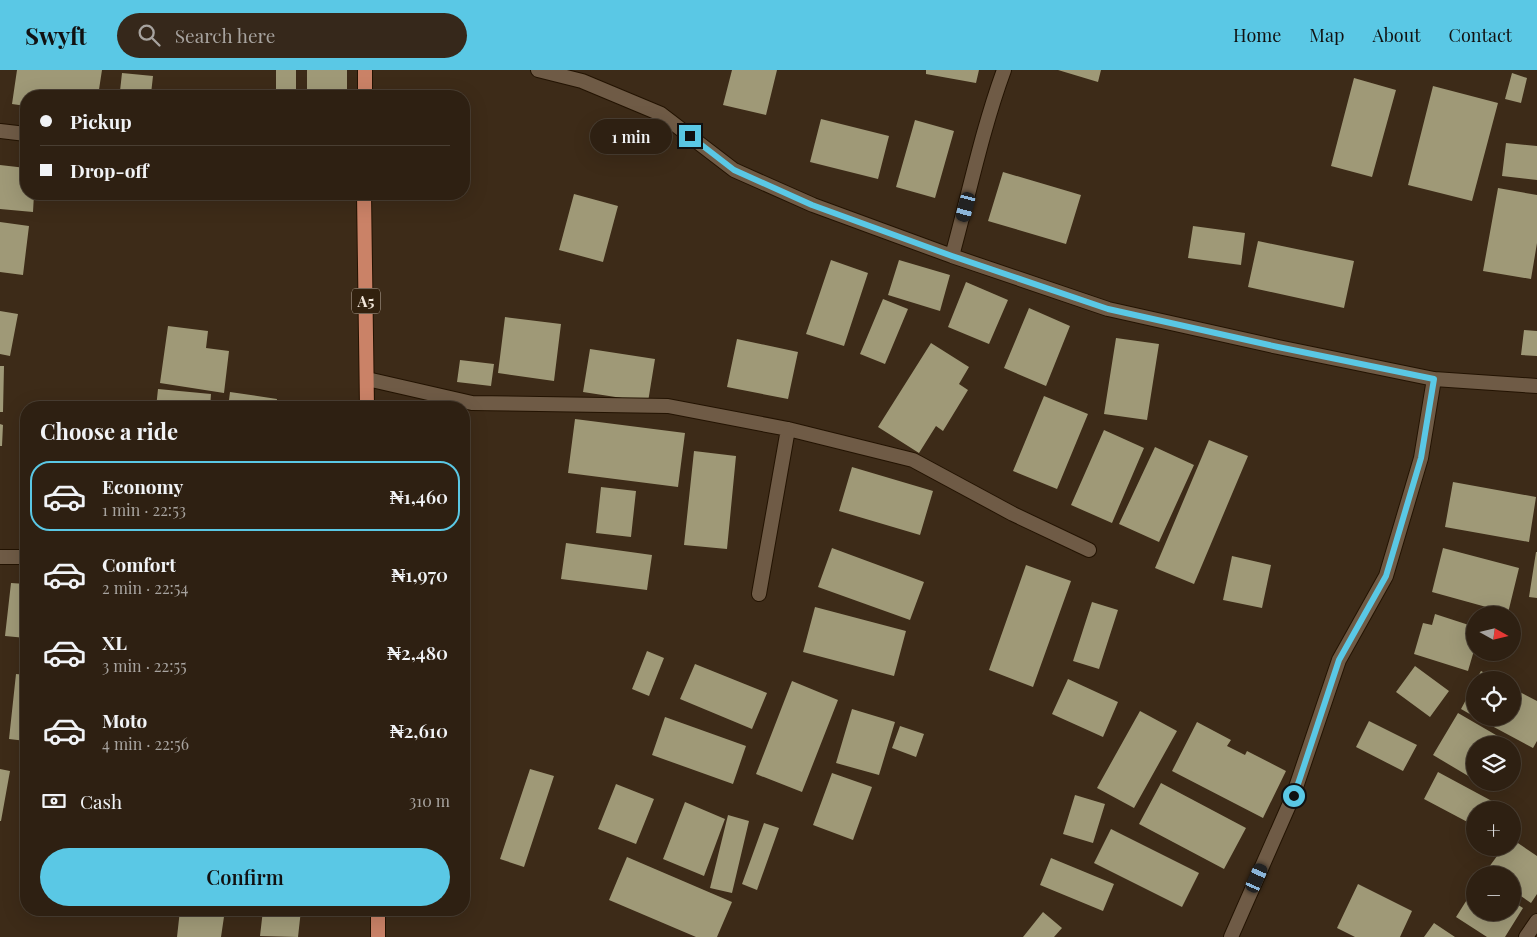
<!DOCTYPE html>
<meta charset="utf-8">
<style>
:root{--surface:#2e2012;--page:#36281b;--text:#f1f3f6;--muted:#a7a39f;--line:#493e32;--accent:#5ac8e5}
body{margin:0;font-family:"Playfair Display",serif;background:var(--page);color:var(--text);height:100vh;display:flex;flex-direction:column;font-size:19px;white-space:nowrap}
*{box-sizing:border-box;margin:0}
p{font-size:16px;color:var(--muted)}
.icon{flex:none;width:28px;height:28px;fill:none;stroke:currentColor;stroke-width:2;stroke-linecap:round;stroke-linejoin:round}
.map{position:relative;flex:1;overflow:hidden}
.drawer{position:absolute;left:20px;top:331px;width:450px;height:515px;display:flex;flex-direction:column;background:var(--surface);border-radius:20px;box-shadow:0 5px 20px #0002,0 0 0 1px var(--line)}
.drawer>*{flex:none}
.guide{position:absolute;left:20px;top:20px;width:450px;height:110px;border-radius:20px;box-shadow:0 5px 20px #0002,0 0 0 1px var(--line);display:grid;align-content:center;height:110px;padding:0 20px;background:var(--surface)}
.needle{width:32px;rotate:98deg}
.controls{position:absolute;left:1466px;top:536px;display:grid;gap:10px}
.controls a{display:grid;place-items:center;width:55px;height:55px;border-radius:50%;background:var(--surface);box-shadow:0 5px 20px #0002,0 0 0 1px var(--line);font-size:25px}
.end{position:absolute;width:22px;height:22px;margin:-11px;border:6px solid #5ac8e5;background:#111;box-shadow:0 0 0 2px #111}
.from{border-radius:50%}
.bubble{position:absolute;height:35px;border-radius:18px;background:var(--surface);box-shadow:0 5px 20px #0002,0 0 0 1px var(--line);font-size:16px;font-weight:600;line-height:35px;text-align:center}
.car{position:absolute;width:15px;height:30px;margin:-15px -8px;border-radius:6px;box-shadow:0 0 4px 1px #0007;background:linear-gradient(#222 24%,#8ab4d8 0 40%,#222 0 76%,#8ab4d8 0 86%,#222 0)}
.guide b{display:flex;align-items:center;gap:18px;height:48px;font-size:19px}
.guide b+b{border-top:1px solid var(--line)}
.guide i{width:12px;height:12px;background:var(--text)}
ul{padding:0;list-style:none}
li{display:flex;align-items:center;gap:15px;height:70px;margin:0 10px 8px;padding:0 10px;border:2px solid transparent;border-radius:20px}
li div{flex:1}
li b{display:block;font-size:19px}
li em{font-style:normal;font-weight:600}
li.on{border-color:var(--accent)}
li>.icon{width:45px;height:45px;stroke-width:1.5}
h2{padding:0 20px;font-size:22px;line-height:60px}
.pay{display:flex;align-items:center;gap:12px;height:55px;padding:0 20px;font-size:19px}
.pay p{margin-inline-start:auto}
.cta{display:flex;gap:10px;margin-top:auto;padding:10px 20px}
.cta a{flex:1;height:58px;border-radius:30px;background:var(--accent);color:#111;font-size:20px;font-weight:600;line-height:58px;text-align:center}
header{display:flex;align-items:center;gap:30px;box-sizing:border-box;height:70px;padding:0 25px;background:var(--accent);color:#111}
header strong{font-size:24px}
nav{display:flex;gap:28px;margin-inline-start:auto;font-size:18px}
.search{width:350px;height:45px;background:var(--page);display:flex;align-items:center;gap:12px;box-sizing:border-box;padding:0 18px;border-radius:28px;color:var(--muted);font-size:19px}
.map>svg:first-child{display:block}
.building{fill:#9f9977}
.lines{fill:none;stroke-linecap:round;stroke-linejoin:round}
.minor-casing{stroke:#231302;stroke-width:16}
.trunk-casing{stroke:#231302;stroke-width:16}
.minor{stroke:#6f5b46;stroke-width:14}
.trunk{stroke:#ca8267;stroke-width:14}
.route{stroke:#5ac8e5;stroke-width:6}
.labels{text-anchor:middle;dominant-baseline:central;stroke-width:5;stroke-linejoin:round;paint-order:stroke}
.shield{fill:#32210e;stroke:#b8ab9d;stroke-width:1}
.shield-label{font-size:15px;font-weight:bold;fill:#f1e6da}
</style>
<header>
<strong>Swyft</strong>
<div class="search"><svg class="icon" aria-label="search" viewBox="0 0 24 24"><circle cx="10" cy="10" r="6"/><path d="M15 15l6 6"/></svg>Search here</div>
<nav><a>Home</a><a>Map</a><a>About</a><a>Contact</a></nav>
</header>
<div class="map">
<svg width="1537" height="867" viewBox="0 0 1537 867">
<rect width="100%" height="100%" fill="#3d2b18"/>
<!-- building -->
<path class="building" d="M17 0H102L98 26H26V36L12 34Z
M276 0H296V26H276Z
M307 0H347V26H307Z
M732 0H777L766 45 723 35Z
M926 0H979L976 13 926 4Z
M1058 0H1101L1098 12Z
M122 3 153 6 151 24 120 21Z
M1512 3 1527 8 1521 33 1505 29Z
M1354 8 1396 20 1372 107 1331 96Z
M1433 16 1498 33 1472 131 1408 115Z
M821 49 889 66 878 109 810 92Z
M915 50 954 61 935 128 896 117Z
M1506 73 1537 76V110L1502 106Z
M0 95 26 98V124H34L33 142 0 139Z
M1003 102 1081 125 1066 174 988 151Z
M1498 118 1537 125V173L1531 209 1483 201Z
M574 124 618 136 603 192 559 180Z
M0 152 29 156 23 205 0 202Z
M1193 156 1245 163 1241 195 1188 188Z
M1258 171 1354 191 1344 238 1248 217Z
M831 190 868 203 844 276 806 264Z
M899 190 950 205 940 241 888 225Z
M966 212 1008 230 989 274 948 257Z
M883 229 908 239 885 294 860 284Z
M1029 238 1070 256 1046 316 1004 298Z
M0 241 18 244 10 286 0 284Z
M505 247 561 254 554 311 498 303Z
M168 256 208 261 206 278 229 281 224 323 160 313Z
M1524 260 1537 261V286L1521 285Z
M1116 268 1159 274 1147 350 1104 344Z
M737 269 798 282 788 329 727 317Z
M931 273 969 297 959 314 968 320 943 361 936 356 919 383 878 357Z
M590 279 655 289 648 332 583 322Z
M460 290 494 294 491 316 457 312Z
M0 296H4L3 342H0Z
M158 319 211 324 210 338H156Z
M230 322 277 329 276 338H228Z
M1044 326 1088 344 1057 419 1013 401Z
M575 349 685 363 678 417 568 403Z
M0 354 3 355 2 376H0Z
M1104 360 1144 378 1112 453 1071 435Z
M1209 370 1248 386 1194 514 1155 498Z
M1155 377 1194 395 1159 472 1119 454Z
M694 381 736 386 727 479 684 475Z
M852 397 933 421 920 465 839 441Z
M1453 412 1536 427 1529 472 1445 457Z
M601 417 636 421 631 467 596 463Z
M566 473 652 485 647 520 561 509Z
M832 478 924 512 910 550 818 517Z
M1443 478 1519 498 1508 543 1432 522Z
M1536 482H1537V528L1529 527Z
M1232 486 1271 495 1262 538 1223 530Z
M1026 495 1071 511 1033 617 989 600Z
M11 513 26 514V568L5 566Z
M1092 532 1118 540 1099 599 1073 591Z
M815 537 906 561 894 606 803 582Z
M1435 544 1475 557V577L1468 601 1414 584 1423 553 1432 555Z
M647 581 664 588 649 626 632 619Z
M695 594 767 623 752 659 680 629Z
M1415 596 1449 621 1430 647 1396 622Z
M1481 601 1498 610H1476Z
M16 604 26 605V671L9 669Z
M1068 609 1118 632 1103 667 1052 644Z
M792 611 838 630 802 722 756 704Z
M1475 613V647L1461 639Z
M1512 618 1537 631V671L1533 678 1477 648H1512Z
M852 639 895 652 879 705 836 693Z
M1140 641 1177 661 1134 738 1097 718Z
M1458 643 1508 672 1506 675H1475V710L1433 685Z
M665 647 746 676 733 714 652 685Z
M1369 651 1417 675 1403 701 1356 677Z
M1197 652 1231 670 1227 676 1245 685 1247 681 1286 701 1263 748 1172 701Z
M900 656 924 664 916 687 892 678Z
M0 699 10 701 1 751H0Z
M530 699 554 706 524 797 500 789Z
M1438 702 1503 737 1501 740H1475V756L1424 729Z
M832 703 872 717 853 770 813 755Z
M1161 713 1246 758 1224 799 1139 754Z
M616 714 654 729 636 774 598 759Z
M1075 725 1105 734 1093 773 1063 764Z
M685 732 725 749 704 806 663 789Z
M728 745 749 751 732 823 710 818Z
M764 753 779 758 757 820 742 814Z
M1111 759 1199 803 1182 837 1094 793Z
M1512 769 1537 786V824L1531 833 1512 820V805H1492L1486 801 1503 778H1512Z
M627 787 732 832 717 867H696L609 830Z
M1051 788 1114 814 1103 841 1040 815Z
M1358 814 1412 841 1400 867H1355L1337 858Z
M1475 817V842H1512V831L1523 838 1505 867H1487L1456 847Z
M180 840H225L221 867H177Z
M263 840H301L298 867 260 866Z
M1043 842 1062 858 1054 867H1023Z
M1434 853 1455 867H1424Z"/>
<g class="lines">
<!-- minor casing -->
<g class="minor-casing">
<path id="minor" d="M538 0 582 11 661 44 734 100 813 135 952 186 1108 239 1278 277 1434 309 1537 316
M0 61 26 64
M952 186C969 124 982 60 1004 0
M367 309 472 333 668 336 788 359 913 390 1013 444 1089 480
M0 487H26
M759 524 788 359
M1231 867 1293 726 1339 590 1386 506 1421 388 1434 309
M1526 867 1537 851"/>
</g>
<!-- trunk casing -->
<g class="trunk-casing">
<path id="trunk" d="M365 26V0
M364 124 367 338
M378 840V867"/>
</g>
<!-- minor -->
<use href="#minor" class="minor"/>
<!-- trunk -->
<use href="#trunk" class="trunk"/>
</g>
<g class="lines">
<!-- route -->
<path class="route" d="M690 66 734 100 812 135 952 186 1108 239 1278 277 1434 309 1421 388 1386 506 1339 590 1294 726"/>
</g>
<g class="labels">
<!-- shield labels -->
<rect class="shield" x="352" y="218.5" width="28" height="25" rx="4"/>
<g class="shield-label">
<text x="366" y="231">A5</text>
</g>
</g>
</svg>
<div class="controls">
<a><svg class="needle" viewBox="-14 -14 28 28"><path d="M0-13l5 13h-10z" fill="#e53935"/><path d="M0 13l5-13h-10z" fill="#a7a39f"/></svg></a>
<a><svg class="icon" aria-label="locate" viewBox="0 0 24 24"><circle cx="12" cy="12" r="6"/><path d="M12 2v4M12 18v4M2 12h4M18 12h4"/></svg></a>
<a><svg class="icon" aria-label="layers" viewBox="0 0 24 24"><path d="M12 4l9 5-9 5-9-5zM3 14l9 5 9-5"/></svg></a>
<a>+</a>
<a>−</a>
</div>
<i class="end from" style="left:1294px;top:726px"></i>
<i class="end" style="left:690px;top:66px"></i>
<div class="bubble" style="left:590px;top:49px;width:82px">1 min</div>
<i class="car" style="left:966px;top:137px;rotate:195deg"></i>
<i class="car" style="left:1257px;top:808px;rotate:24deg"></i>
<div class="guide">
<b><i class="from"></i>Pickup</b>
<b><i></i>Drop-off</b>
</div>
<section class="drawer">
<h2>Choose a ride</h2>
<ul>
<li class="on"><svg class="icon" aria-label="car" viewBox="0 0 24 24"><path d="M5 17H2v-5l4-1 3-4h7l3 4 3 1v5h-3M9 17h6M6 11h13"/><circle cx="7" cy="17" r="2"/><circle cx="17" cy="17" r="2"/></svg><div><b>Economy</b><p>1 min · 22:53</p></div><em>₦1,460</em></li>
<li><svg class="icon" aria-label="car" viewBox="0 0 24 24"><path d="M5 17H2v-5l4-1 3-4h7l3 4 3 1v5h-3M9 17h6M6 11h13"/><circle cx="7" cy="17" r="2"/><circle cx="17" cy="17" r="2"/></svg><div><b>Comfort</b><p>2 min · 22:54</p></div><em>₦1,970</em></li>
<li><svg class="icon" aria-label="car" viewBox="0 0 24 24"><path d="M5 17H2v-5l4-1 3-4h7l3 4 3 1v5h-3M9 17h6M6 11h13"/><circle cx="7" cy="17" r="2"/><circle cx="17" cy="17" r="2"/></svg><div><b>XL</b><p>3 min · 22:55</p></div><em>₦2,480</em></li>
<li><svg class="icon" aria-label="car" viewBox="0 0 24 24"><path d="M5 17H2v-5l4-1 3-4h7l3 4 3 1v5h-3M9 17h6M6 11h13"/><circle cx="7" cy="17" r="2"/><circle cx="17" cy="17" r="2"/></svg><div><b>Moto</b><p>4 min · 22:56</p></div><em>₦2,610</em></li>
</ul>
<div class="pay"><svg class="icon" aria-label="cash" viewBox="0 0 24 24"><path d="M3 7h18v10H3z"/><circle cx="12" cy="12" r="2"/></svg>Cash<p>310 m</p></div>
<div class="cta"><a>Confirm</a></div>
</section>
</div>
